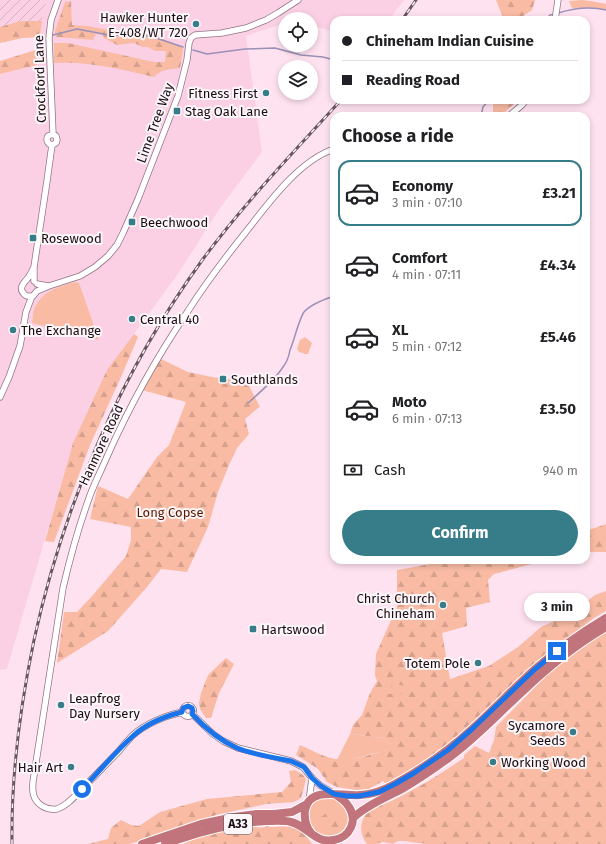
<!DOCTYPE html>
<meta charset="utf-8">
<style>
:root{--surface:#fff;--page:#f2f2f2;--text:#202124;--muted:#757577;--line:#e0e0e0;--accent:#377c89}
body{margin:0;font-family:"Fira Sans",sans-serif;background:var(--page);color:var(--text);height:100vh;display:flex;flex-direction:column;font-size:15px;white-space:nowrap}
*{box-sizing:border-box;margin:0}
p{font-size:13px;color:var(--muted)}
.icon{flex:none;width:22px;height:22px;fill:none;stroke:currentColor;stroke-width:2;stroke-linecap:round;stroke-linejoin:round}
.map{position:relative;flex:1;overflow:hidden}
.details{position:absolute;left:330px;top:112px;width:260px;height:452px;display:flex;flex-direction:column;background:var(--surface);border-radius:12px;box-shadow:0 2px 6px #0003}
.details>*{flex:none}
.banner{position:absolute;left:330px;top:16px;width:260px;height:88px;border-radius:12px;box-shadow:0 2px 6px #0003;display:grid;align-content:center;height:88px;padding:0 12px;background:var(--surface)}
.controls{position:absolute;left:278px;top:12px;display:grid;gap:8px}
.controls a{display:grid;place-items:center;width:40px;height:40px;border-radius:50%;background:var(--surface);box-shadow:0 2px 6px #0003;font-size:20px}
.end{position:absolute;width:18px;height:18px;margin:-9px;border:5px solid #1a73e8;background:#fff;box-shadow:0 0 0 2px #fff}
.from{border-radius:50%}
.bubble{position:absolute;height:28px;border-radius:14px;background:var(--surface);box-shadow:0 2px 6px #0003;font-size:13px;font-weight:700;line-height:28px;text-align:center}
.banner b{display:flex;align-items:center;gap:14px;height:38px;font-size:15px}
.banner b+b{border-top:1px solid var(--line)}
.banner i{width:10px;height:10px;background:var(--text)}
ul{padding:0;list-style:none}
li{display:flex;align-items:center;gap:12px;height:66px;margin:0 8px 6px;padding:0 4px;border:2px solid transparent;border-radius:12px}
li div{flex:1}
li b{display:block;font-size:15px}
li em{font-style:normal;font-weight:700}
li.selected{border-color:var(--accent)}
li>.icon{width:36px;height:36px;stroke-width:1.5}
h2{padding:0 12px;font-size:18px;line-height:48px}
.pay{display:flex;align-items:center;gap:10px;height:44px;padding:0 12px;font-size:15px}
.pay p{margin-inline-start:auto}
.cta{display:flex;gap:8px;margin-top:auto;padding:8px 12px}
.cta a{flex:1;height:46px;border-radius:24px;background:var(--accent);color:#fff;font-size:16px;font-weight:700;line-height:46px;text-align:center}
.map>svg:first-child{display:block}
.built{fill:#fbd0e5}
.industrial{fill:url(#industrial-furrows)}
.grass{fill:#f9bba4}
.forest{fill:url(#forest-firs)}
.park{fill:url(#park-tufts)}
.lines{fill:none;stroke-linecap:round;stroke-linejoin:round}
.stream{stroke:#9a90b8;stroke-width:1.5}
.minor-casing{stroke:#937383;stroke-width:7}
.highway-casing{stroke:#fff;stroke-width:10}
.minor{stroke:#fff;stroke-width:5.5}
.highway{stroke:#c1747b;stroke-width:8}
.rail-casing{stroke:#68565f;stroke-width:3}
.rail{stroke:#fdf6f9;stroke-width:1.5;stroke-dasharray:4.5;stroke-linecap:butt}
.route{stroke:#1a73e8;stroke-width:5}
.poi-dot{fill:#377c89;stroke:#fdf6f9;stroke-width:1.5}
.labels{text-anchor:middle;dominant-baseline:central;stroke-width:4;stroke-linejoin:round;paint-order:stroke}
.shield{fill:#fdf6f9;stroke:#5d5358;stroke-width:1}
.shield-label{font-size:12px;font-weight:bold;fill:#190d13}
.poi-label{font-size:13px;fill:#190d13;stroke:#fdf6f9;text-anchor:start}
.street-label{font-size:13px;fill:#190d13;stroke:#fdf6f9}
.park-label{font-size:13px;fill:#5a1a00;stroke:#fdf6f9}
</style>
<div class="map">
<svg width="606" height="844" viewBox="0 0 606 844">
<defs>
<pattern id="industrial-furrows" width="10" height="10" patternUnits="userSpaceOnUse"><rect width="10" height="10" fill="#fbd0e5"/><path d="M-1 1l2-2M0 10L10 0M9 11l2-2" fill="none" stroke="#d7b1c4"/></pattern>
<pattern id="forest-firs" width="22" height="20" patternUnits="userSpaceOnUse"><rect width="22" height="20" fill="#f9bba4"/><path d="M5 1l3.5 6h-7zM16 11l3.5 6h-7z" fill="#d5a08c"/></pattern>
<pattern id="park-tufts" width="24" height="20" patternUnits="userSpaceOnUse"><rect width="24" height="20" fill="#f9bba4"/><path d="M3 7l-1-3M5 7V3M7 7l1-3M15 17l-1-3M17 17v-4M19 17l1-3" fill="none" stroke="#d5a08c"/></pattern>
</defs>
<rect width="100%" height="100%" fill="#ffe2f0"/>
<!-- built -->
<path class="built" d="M45 0H404L389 20H334V32L311 25V19H285V23L246 36 262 152 218 211 178 274 108 369 73 443 7 669 0 670V74L37 65 43 11 46 5Z"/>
<!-- industrial -->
<path class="industrial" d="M0 0H45L46 5 43 11 42 21H20L0 27Z"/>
<!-- grass -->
<path class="grass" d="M582 0 591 1 606 4V10L595 8H572L569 1Z
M75 282 79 283 99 340 32 323C33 318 33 311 35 307 44 290 58 287 75 282Z
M350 734 383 738 390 743 387 750 350 760H337Z
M308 817a20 20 0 1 1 40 0a20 20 0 1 1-40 0Z"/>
<!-- forest -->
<path class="forest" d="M496 0H535L532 10 517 20H504Z
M71 1 72 25 87 26 115 31H125L155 35 183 48 180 68C171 69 159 70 154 77 121 69 88 61 54 63V43H68L154 62H165L166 51H155L148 47H143L134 43 117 45 104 38 103 35 96 34 93 40 56 37 55 31 65 2Z
M20 21H42L40 37 23 38 0 43V27Z
M39 49 37 65 0 74V61Z
M495 100H518L501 116H493V105Z
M134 334 138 337 121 377 90 445 54 542 45 541 73 443 107 370Z
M161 359 188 372 212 377 235 380 249 386 260 407 258 408 245 419 249 434 237 448 229 465 218 492 208 527 187 572 161 569 147 587 108 631 57 663 64 612H77L93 595 126 556 131 540V527L90 519 98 486 128 499 157 457 169 445 186 402 142 390Z
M606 524V552H586V531Z
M453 560H547L494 574 488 580 490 602 466 608 467 626 442 633 450 679 489 666 518 647 541 627 574 612 595 595 606 591V611L594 618 551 650 469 730 430 759 387 785 383 781 369 789 356 790 337 787 327 782 318 769 306 761 296 755 300 745C310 749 321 756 331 758 350 763 369 755 386 750L390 743 383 738 350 734 353 725 362 715 370 693 377 681 375 675 376 654 397 607V570Z
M606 631V844H427L410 842 406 841H398L393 844 383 842 376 844H367C358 833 360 820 369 810 403 798 434 778 464 758V755L475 746 489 753 494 740 496 727 552 670Z
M226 658 234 664 219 693 211 718H206L200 709 199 703 201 693 208 675Z
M295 770 303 775 306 779 303 791 301 798 294 802 266 804 216 815 130 844H88L108 839 111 828 121 820 131 825 139 826 160 812 207 799 282 792 291 782 289 771Z
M330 811 337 812 341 816 342 823 338 829 331 831 325 830 320 826 321 817Z
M253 826C258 828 262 828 267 826L269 827C290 826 299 824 312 844H183C205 834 229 828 253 826Z"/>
<!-- park -->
<path class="park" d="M305 337 312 343 308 354H306L299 352 297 349 300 340Z
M393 683 411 688 410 692 405 694H387Z"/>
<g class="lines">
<!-- stream -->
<path class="stream" d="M558 13C574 8 590 6 606 10
M545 20 550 15 555 14
M53 35 77 29 109 35 150 36 183 47
M193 50 207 54 245 49 275 48 301 55 323 57 334 60
M481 116 483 107 489 100
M248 403C260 392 274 381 283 367 287 362 289 356 290 350 294 341 299 319 304 312 310 305 325 299 334 296"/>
<!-- minor casing -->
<g class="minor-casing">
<path id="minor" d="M555 20 558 0
M509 116 522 105 526 100
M53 134 49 38 51 20 58 0
M52 145 56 143 57 140 56 136 53 134
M52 145C47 144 46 139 48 136L53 134
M34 267C32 271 30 276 27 279 24 283 18 288 24 294 26 297 30 296 33 296L37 291 49 286 80 276 95 267 108 256 117 245 123 233 138 199 178 96 187 60 189 43 191 38 195 35 222 33 246 28 266 20 278 13 298 0
M34 281V267L47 181 52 145
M37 284 48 286
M0 397 9 377 20 346 26 312 32 296
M182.5 711a5.5 5.5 0 1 1 11 0a5.5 5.5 0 1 1-11 0Z
M182 712C165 716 147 723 133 735 128 740 123 746 119 751 107 763 95 776 83 788 75 796 67 806 57 809 51 810 47 809 42 806 33 800 32 792 33 782L63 588C70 558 78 529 88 501 93 486 100 473 106 459 129 407 156 358 188 311 205 284 225 258 245 233 268 204 298 161 334 149
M192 714 213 734 223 741 238 748 291 761 303 767 312 778 321 786 333 793
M309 801 312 778"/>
</g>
<!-- highway casing -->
<g class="highway-casing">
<path id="highway" d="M353 818C367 805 385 798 402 789 419 779 435 768 450 757 476 738 498 714 522 692 548 667 575 645 606 627
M311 833C306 827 304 819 305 810 310 785 343 797 360 795 373 795 384 790 395 784 422 769 448 751 471 730 493 710 513 689 535 669 557 650 581 633 606 618
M142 844 201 824 234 817 257 814H274L292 812 307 804
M165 844C198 832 231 823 266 821 274 821 283 820 291 822 308 826 315 844 334 840 350 837 358 821 349 807 346 802 341 798 336 795"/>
</g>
<!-- minor -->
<use href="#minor" class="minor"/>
<!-- highway -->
<use href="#highway" class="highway"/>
<!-- rail casing -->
<g class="rail-casing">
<path id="rail" d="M402 20 416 0
M12 844C11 775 20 707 34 640 64 503 121 372 203 259 245 202 294 152 341 100"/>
</g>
<!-- rail -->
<use href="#rail" class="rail"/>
</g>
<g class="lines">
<!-- route -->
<path class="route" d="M82 789C99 772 115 752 133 736 146 724 166 716 182 712L183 708 188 706 192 708 193 711 192 714C205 728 219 740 237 748 252 754 275 758 291 761L304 767 312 778 321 786 334 794 347 796H359L379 792 395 784 414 773 448 750 472 729 534 670 557 651"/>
</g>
<!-- markers -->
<g class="poi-dot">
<circle cx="196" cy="24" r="4"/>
<circle cx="266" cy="93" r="4"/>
<rect x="173" y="107" width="8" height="8" rx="2"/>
<rect x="128" y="218" width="8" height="8" rx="2"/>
<rect x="29" y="234" width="8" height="8" rx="2"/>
<circle cx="132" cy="319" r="4"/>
<circle cx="13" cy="330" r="4"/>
<rect x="219" y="375" width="8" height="8" rx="2"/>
<circle cx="443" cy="605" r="4"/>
<rect x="249" y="625" width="8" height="8" rx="2"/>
<circle cx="478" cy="663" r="4"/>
<circle cx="61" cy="705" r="4"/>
<circle cx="573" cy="732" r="4"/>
<circle cx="493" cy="762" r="4"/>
<circle cx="71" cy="767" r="4"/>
</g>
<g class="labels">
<!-- shield labels -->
<rect class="shield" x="224" y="814" width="28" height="20" rx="3"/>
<g class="shield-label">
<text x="238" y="824">A33</text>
</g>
<!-- poi labels -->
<g class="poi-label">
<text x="188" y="17" text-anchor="end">Hawker Hunter<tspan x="188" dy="15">E-408/WT 720</tspan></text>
<text x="258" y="93" text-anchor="end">Fitness First</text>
<text x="185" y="111">Stag Oak Lane</text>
<text x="140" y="222">Beechwood</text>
<text x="41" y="238">Rosewood</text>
<text x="140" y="319">Central 40</text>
<text x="21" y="330">The Exchange</text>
<text x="231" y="379">Southlands</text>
<text x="435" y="598" text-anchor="end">Christ Church<tspan x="435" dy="15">Chineham</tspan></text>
<text x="261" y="629">Hartswood</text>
<text x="470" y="663" text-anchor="end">Totem Pole</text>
<text x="69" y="698">Leapfrog<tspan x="69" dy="15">Day Nursery</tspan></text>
<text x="565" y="725" text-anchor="end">Sycamore<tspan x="565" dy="15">Seeds</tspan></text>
<text x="501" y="762">Working Wood</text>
<text x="63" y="767" text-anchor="end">Hair Art</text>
</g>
<!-- street labels -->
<g class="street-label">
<text transform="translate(40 79) rotate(-92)">Crockford Lane</text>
<text transform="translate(155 123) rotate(-70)">Lime Tree Way</text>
<text transform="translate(101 445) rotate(-65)">Hanmore Road</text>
</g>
<!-- park labels -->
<g class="park-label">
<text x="170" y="512">Long Copse</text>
</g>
</g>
</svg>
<div class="controls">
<a><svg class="icon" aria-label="locate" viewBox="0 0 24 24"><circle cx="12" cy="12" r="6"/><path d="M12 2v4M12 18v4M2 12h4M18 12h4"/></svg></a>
<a><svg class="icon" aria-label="layers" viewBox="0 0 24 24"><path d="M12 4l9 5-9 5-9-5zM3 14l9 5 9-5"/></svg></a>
</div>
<i class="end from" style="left:82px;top:789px"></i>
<i class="end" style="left:557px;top:651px"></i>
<div class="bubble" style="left:524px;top:593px;width:66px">3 min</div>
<div class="banner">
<b><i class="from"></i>Chineham Indian Cuisine</b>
<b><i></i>Reading Road</b>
</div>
<section class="details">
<h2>Choose a ride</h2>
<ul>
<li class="selected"><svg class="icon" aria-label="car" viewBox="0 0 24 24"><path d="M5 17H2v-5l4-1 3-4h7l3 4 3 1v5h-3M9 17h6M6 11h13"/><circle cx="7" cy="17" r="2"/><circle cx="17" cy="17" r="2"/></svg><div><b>Economy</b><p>3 min · 07:10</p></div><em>£3.21</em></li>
<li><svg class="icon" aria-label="car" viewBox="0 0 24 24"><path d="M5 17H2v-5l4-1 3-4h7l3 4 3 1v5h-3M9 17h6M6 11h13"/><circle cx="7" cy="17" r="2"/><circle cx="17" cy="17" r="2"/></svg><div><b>Comfort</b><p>4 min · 07:11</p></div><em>£4.34</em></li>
<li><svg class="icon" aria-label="car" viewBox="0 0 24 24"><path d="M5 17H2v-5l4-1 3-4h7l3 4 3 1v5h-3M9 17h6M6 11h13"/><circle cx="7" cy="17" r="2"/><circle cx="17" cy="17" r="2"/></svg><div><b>XL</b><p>5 min · 07:12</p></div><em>£5.46</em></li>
<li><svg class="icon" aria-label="car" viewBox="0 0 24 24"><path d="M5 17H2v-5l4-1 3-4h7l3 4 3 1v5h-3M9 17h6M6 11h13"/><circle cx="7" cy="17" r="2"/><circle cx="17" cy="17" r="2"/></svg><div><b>Moto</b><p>6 min · 07:13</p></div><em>£3.50</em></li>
</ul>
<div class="pay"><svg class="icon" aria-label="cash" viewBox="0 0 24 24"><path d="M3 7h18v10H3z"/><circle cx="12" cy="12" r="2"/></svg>Cash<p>940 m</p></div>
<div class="cta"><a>Confirm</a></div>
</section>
</div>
